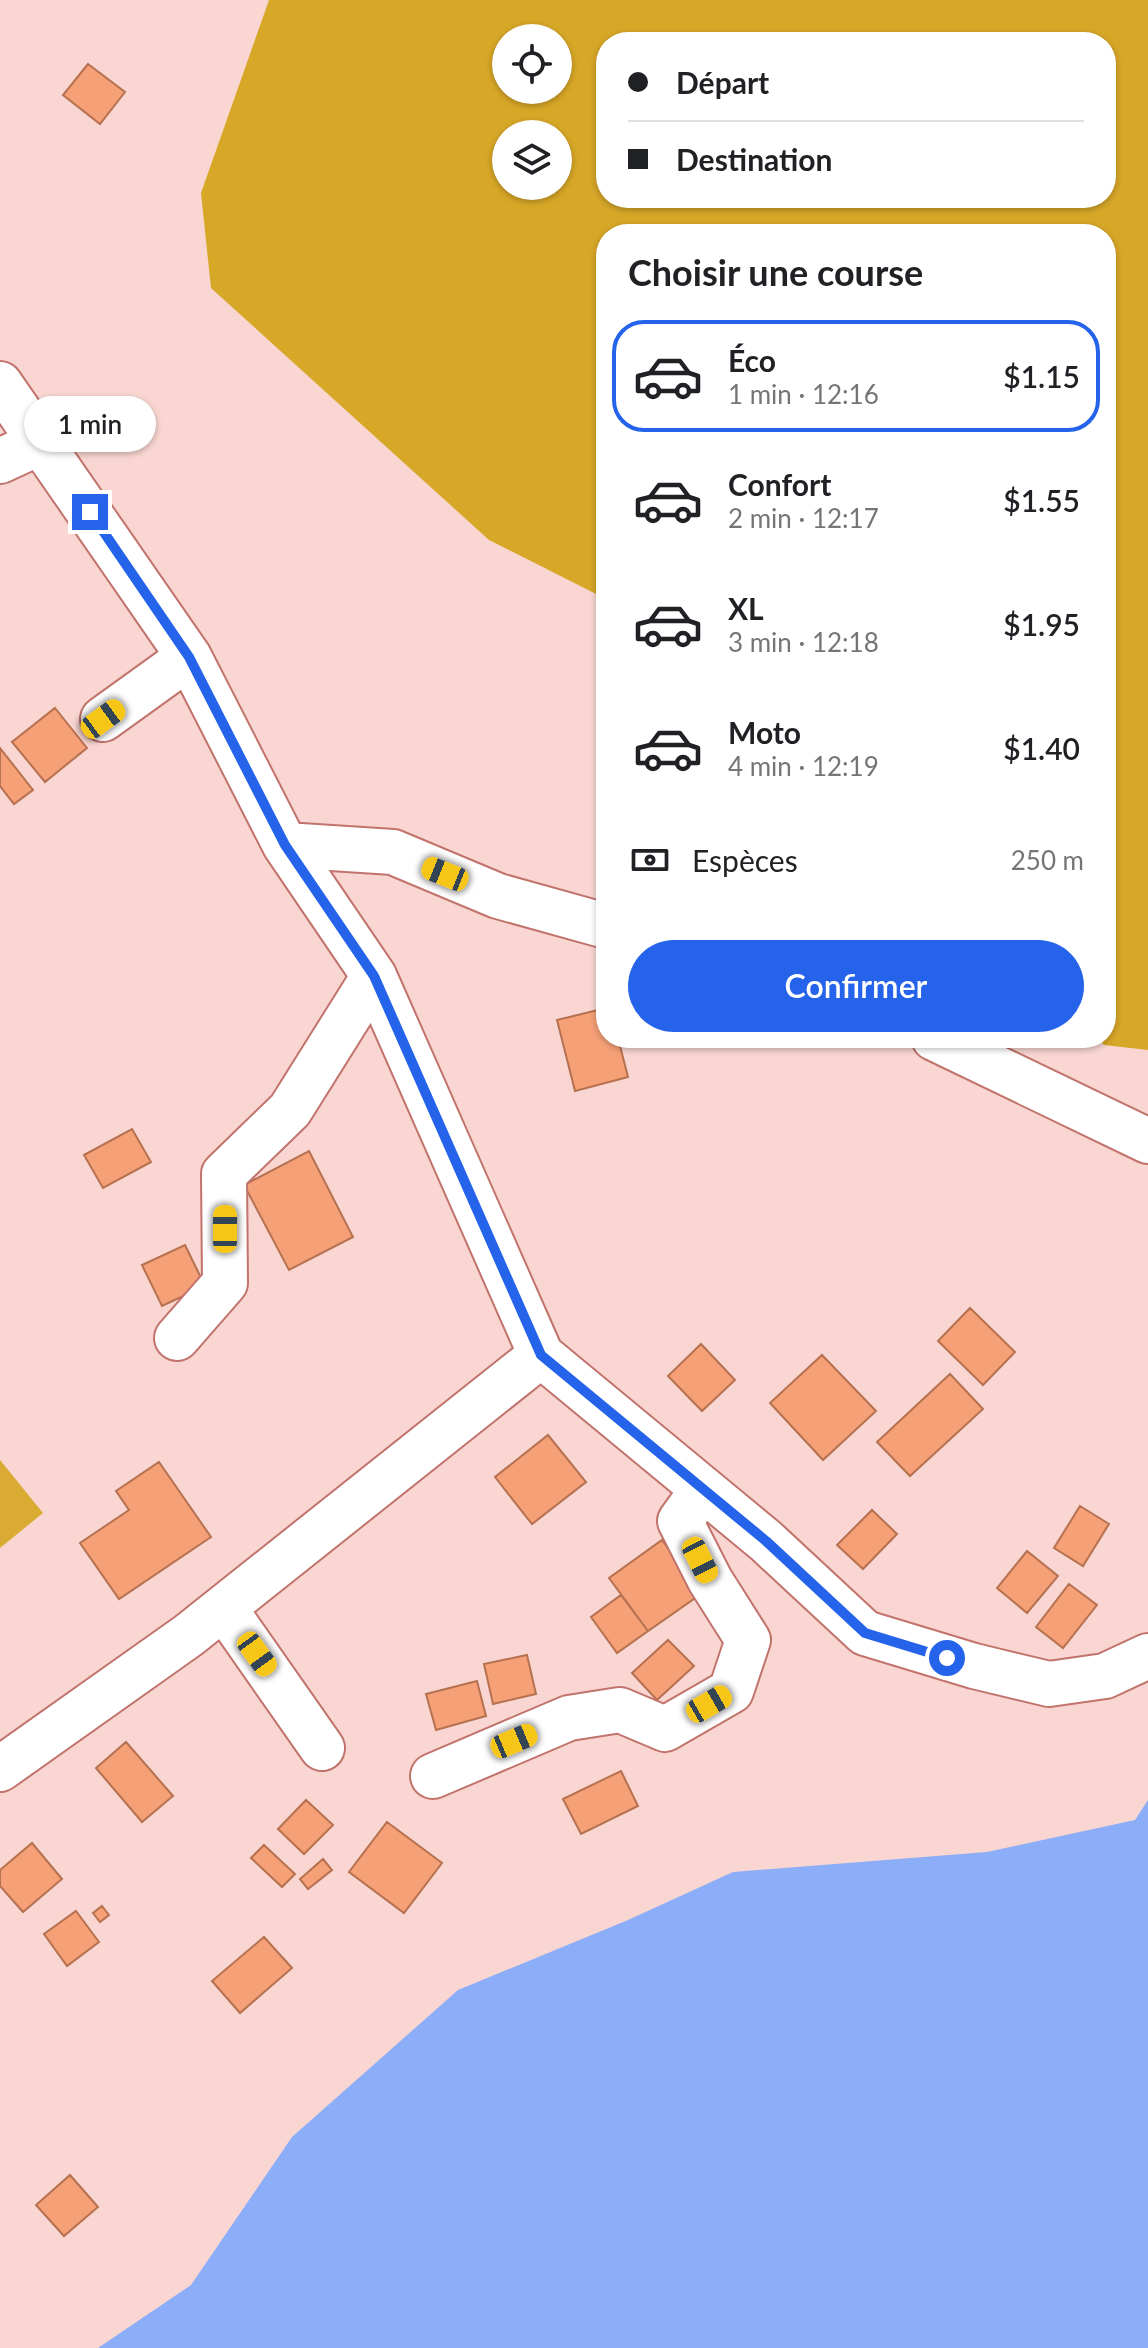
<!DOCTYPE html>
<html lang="fr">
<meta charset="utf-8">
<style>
:root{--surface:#fff;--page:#f2f2f2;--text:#202124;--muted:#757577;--line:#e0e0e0;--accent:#2563eb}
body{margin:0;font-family:Lato,sans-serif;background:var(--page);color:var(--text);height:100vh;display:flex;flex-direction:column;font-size:30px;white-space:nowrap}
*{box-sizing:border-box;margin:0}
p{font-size:26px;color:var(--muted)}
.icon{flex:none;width:44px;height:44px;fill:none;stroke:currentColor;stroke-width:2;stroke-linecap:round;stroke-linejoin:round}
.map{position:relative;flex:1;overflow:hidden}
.sheet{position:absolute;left:596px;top:224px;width:520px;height:824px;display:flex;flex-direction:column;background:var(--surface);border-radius:32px;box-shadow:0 2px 6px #0004}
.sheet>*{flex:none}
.guide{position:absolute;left:596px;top:32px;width:520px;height:176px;border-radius:32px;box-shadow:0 2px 6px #0004;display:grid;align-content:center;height:176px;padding:0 32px;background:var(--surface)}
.fabs{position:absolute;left:492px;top:24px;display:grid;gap:16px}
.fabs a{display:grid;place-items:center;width:80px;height:80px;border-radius:50%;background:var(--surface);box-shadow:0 2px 6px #0004;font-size:40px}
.end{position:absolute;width:36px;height:36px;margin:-18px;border:10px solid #2563eb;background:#fff;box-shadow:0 0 0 4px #fff}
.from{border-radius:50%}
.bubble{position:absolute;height:56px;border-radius:28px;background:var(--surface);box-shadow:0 2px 6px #0004;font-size:26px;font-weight:600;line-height:56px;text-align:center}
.car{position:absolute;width:24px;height:48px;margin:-24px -12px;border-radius:10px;box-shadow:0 0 6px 2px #0007;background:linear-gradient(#f5c518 24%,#345 0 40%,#f5c518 0 76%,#345 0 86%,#f5c518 0)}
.guide b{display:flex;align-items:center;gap:28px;height:76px;font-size:30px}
.guide b+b{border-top:2px solid var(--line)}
.guide i{width:20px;height:20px;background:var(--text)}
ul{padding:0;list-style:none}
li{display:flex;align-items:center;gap:24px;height:112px;margin:0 16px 12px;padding:0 16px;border:4px solid transparent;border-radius:32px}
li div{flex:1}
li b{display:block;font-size:30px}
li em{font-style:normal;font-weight:600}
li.active{border-color:var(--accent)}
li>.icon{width:72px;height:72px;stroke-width:1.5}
h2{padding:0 32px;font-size:36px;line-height:96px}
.pay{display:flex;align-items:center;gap:20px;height:88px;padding:0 32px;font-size:30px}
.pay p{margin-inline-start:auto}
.primary-button{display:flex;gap:16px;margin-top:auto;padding:16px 32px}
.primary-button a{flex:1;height:92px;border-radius:48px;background:var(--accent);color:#fff;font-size:32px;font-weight:600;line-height:92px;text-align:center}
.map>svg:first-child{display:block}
.green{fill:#daab33}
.forest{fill:#d7a727;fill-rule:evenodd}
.water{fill:#8cadf8}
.building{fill:#f5a077;stroke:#b67150;stroke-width:2}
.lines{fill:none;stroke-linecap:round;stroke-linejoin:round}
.minor-casing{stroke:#c1736c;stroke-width:48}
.minor{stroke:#fff;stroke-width:44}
.route{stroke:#2563eb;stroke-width:10}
</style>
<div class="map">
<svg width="1148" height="2348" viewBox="0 0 1148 2348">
<rect width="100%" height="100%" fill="#f9d6d1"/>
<!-- green -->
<path class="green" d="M0 1460 43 1513 0 1548Z"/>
<!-- forest -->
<path class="forest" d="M269 0H1148V1050L1104 1045 1098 1038H1106V234H606V599L489 540 211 288 201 193ZM506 38H558V90H506ZM606 42H1106V198H606ZM506 134H558V186H506Z"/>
<!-- water -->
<path class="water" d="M1148 1800V2348H98L191 2285 292 2137 458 1990 628 1920 733 1872 987 1852 1135 1820Z"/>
<!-- building -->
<path class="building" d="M88 64 125 92 100 124 63 95Z
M55 708 87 748 45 782 12 742Z
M0 748 33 790 14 804 0 786Z
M606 1008V1038H618L628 1077 575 1091 557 1020Z
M132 1129 151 1162 103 1188 84 1155Z
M309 1151 353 1237 289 1270 244 1185Z
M185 1245 205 1286 162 1306 142 1265Z
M970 1308 1015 1352 983 1385 938 1341Z
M701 1344 735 1380 702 1411 668 1376Z
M822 1355 876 1411 823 1460 770 1403Z
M950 1374 983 1409 910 1476 877 1442Z
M548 1435 586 1482 532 1524 495 1477Z
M159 1462 211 1537 119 1599 80 1543 129 1510 116 1491Z
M1080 1506 1109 1524 1083 1566 1054 1548Z
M872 1510 897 1534 863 1569 837 1545Z
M662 1540 701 1594 648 1631 609 1578Z
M1027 1551 1058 1576 1027 1613 997 1588Z
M1069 1584 1097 1605 1063 1648 1036 1627Z
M621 1595 648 1631 617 1653 591 1617Z
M668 1640 694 1666 657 1700 632 1673Z
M527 1655 536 1694 493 1704 484 1664Z
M477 1681 486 1716 436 1730 426 1694Z
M126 1742 173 1796 142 1822 96 1768Z
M621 1771 638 1806 581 1834 563 1799Z
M306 1800 333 1825 304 1854 278 1829Z
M387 1822 442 1863 404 1913 349 1872Z
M32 1843 62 1879 23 1912 0 1886V1870Z
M264 1845 295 1874 282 1887 251 1858Z
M323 1859 332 1870 308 1889 300 1879Z
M102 1906 109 1915 100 1922 93 1913Z
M76 1911 99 1942 67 1966 44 1934Z
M264 1937 292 1968 240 2013 212 1981Z
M70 2175 98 2207 64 2236 36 2205Z"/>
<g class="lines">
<!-- minor casing -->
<g class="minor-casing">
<path id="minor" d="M0 384 189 657 285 845 374 976 541 1355 189 1635 0 1769
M0 461 39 443
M103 719 189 657
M285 845 393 852 498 896 606 926
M934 1038 1148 1141
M177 1338 225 1283 224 1174 290 1110 374 976
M541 1355 766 1541 865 1633 974 1666 1049 1684 1105 1676 1148 1656
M224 1608 322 1748
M433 1776 569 1718 620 1710 665 1729 731 1691 748 1640 710 1580 680 1521 703 1489"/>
</g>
<!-- minor -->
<use href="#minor" class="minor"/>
</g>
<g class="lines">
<!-- route -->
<path class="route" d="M90 512 189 657 285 845 374 976 541 1355 766 1541 865 1633 947 1658"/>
</g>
</svg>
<div class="fabs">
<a><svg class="icon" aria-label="locate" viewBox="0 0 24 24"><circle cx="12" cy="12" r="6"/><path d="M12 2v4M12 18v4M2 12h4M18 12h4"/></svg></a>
<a><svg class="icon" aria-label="layers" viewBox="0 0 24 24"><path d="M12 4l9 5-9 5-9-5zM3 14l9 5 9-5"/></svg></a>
</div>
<i class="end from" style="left:947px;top:1658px"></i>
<i class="end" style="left:90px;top:512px"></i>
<div class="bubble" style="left:24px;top:396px;width:132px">1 min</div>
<i class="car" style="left:103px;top:719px;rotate:54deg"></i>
<i class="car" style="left:445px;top:874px;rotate:292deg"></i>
<i class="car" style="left:225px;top:1229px;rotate:0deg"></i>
<i class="car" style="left:700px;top:1560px;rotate:153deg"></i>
<i class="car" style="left:257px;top:1654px;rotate:144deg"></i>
<i class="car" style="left:709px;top:1704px;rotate:60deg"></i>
<i class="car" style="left:514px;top:1741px;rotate:67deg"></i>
<div class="guide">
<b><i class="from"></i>Départ</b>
<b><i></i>Destination</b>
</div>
<section class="sheet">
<h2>Choisir une course</h2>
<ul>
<li class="active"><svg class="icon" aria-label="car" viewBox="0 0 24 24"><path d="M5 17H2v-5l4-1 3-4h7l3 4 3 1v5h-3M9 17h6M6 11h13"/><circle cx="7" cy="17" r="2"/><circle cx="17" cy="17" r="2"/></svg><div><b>Éco</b><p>1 min · 12:16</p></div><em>$1.15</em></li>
<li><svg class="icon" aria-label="car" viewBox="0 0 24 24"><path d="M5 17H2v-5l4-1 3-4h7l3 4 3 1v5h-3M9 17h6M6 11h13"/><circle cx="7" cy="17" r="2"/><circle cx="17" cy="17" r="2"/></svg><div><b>Confort</b><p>2 min · 12:17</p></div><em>$1.55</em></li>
<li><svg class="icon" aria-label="car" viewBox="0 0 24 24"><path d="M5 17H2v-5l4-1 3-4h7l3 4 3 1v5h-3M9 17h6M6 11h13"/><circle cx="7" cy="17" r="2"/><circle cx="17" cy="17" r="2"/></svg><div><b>XL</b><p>3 min · 12:18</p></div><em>$1.95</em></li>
<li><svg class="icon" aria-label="car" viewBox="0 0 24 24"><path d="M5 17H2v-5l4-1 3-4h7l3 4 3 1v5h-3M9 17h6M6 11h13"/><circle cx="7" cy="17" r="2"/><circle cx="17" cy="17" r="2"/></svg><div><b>Moto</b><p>4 min · 12:19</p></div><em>$1.40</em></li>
</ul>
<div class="pay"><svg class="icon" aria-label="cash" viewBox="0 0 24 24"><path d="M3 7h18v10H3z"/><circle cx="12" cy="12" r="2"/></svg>Espèces<p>250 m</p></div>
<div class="primary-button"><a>Confirmer</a></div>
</section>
</div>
